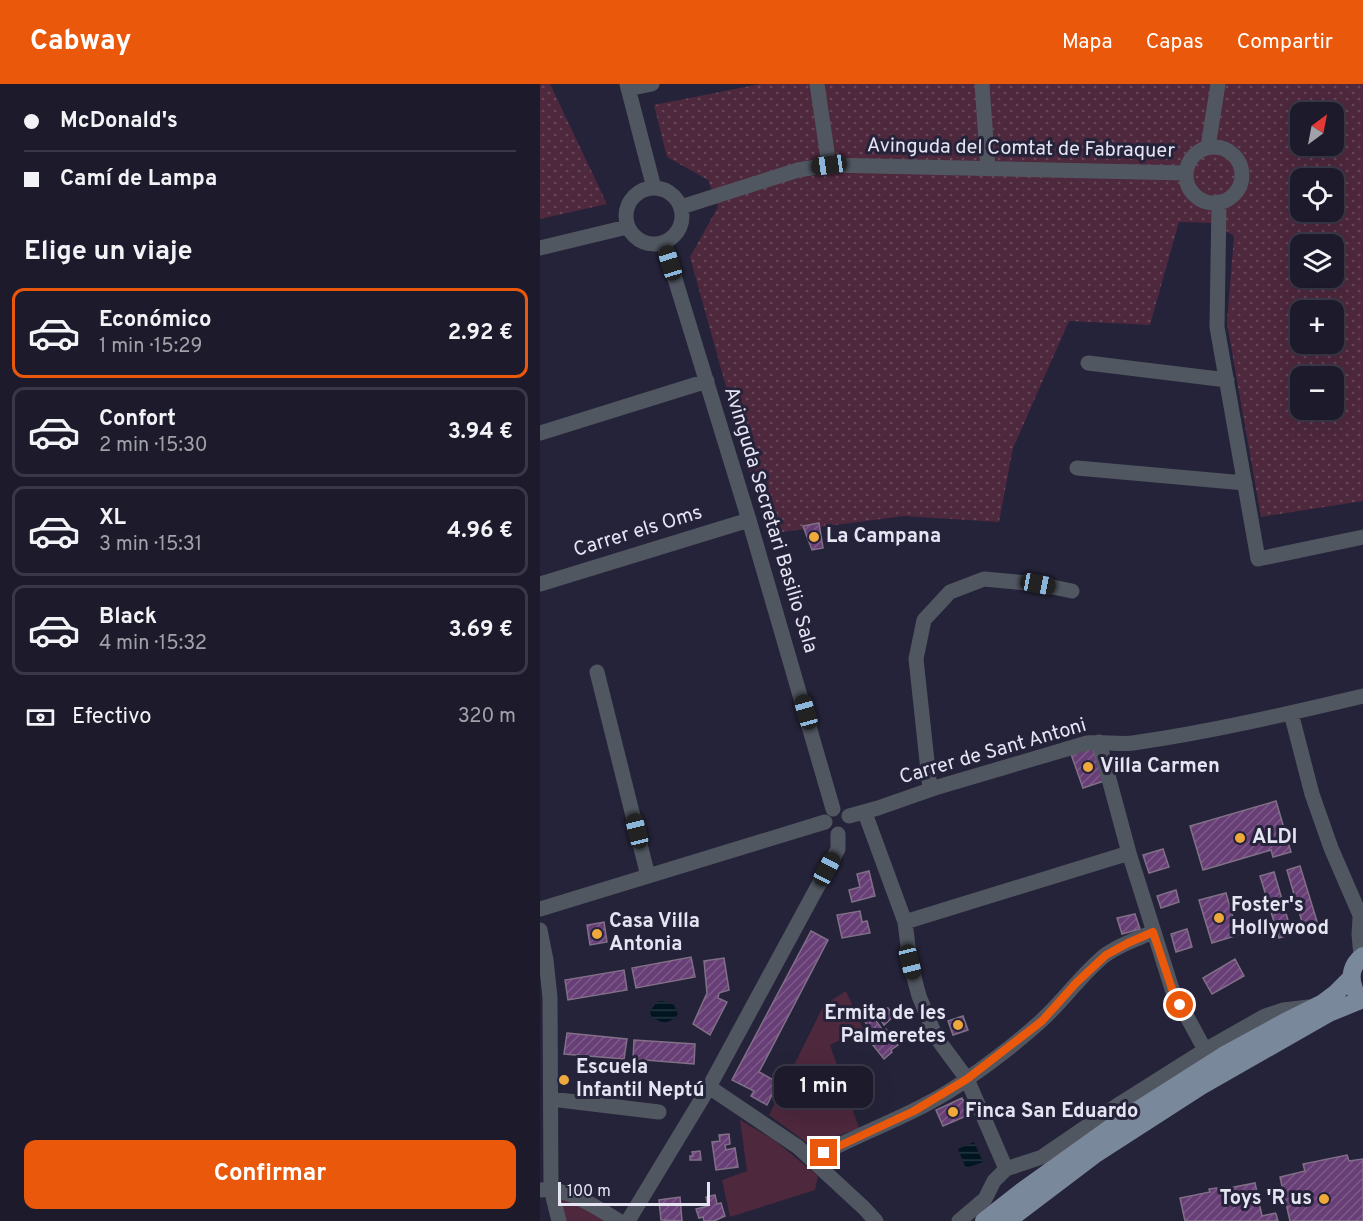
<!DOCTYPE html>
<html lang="es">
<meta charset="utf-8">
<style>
:root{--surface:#1c1a2b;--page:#252333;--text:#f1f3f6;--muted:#a0a1a9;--line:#3a3847;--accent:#ea580c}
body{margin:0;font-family:Overpass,sans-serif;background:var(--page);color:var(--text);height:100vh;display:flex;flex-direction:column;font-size:22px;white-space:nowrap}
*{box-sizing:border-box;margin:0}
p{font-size:20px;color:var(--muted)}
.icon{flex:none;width:33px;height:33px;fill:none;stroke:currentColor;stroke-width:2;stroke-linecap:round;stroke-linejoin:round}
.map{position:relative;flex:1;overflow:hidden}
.sheet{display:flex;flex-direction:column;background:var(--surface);width:540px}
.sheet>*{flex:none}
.hud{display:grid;align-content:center;height:132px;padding:0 24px;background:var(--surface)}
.needle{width:39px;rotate:32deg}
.tools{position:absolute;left:750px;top:18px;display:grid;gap:12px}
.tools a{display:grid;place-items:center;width:54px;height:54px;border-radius:12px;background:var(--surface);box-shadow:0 6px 24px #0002,0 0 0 2px var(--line);font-size:30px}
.scale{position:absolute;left:18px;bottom:15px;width:152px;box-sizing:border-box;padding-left:6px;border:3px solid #e5e4f3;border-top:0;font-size:16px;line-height:21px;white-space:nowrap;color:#e5e4f3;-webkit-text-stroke:4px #252339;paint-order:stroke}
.end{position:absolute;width:27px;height:27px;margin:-14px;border:8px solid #ea580c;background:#fff;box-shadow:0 0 0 3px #fff}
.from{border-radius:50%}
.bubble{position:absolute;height:42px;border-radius:12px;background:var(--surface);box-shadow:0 6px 24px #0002,0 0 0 2px var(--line);font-size:20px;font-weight:700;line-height:42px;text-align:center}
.car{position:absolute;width:18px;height:36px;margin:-18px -9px;border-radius:8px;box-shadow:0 0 4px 2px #0007;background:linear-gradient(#222 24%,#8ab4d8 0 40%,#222 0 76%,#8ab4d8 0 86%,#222 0)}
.hud b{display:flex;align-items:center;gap:21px;height:57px;font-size:22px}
.hud b+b{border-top:2px solid var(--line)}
.hud i{width:15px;height:15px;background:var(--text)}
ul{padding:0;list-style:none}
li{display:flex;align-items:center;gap:18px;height:90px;margin:0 12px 9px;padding:0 12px;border:3px solid var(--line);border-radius:12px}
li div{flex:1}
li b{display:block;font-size:22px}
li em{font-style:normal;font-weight:700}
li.selected{border-color:var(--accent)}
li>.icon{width:54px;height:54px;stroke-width:1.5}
h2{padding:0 24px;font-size:27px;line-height:72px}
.pay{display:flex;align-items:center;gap:15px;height:66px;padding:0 24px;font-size:22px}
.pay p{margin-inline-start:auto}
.primary-button{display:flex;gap:12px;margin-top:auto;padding:12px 24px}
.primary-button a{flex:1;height:69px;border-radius:12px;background:var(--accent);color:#fff;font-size:24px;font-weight:700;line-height:69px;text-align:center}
header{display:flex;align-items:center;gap:36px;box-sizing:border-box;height:84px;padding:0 30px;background:var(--accent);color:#fff}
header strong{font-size:28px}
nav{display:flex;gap:33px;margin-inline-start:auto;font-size:21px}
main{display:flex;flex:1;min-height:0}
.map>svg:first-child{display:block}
.grass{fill:url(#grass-dots);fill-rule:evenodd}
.park{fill:#4e283d}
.water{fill:url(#water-rules)}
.building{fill:url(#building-hatch);stroke:#817087;stroke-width:1.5}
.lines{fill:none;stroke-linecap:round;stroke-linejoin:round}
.minor{stroke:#515761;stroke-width:15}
.major{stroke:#7a889c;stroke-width:18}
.route{stroke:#ea580c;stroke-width:8}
.poi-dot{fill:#eea83c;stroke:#252339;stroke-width:2}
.labels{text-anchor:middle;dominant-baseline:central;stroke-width:6;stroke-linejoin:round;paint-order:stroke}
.street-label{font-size:20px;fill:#e5e4f3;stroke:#252339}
.poi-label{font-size:20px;font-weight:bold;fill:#e5e4f3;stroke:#252339;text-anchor:start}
</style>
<header>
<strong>Cabway</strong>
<nav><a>Mapa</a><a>Capas</a><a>Compartir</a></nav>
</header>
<main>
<section class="sheet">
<div class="hud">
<b><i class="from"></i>McDonald's</b>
<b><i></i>Camí de Lampa</b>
</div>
<h2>Elige un viaje</h2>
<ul>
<li class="selected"><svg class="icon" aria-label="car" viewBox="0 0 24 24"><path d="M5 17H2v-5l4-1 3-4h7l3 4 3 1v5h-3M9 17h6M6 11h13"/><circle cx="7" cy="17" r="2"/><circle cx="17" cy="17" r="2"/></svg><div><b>Económico</b><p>1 min · 15:29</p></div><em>2.92 €</em></li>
<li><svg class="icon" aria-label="car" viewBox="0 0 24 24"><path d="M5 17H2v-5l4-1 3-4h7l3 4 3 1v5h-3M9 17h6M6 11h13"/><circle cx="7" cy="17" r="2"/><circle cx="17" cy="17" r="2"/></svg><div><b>Confort</b><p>2 min · 15:30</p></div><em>3.94 €</em></li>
<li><svg class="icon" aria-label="car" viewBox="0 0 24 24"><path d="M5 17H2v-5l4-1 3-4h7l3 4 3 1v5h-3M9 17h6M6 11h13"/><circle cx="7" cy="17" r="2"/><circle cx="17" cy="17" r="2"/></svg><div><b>XL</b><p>3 min · 15:31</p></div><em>4.96 €</em></li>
<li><svg class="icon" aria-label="car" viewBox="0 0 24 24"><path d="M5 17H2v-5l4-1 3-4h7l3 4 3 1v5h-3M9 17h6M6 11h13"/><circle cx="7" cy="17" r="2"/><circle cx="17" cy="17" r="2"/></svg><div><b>Black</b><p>4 min · 15:32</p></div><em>3.69 €</em></li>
</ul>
<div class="pay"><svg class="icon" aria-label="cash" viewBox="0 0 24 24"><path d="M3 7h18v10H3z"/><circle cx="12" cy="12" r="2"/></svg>Efectivo<p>320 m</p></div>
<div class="primary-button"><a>Confirmar</a></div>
</section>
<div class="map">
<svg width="823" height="1137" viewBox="0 0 823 1137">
<defs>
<pattern id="grass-dots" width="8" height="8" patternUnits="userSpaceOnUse" patternTransform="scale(1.5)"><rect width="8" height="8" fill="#4e283d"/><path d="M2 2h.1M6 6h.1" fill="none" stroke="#67475a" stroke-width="1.8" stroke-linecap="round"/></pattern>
<pattern id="water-rules" width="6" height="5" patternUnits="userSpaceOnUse" patternTransform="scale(1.5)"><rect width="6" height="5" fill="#001520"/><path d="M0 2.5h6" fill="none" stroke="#253741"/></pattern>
<pattern id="building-hatch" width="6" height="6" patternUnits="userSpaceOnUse" patternTransform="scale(1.5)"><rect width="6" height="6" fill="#673e75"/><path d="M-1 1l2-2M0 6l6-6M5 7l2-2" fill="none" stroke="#7d5a89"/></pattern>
</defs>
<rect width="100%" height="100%" fill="#252339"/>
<!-- grass -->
<path class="grass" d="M0 0H10L67 120 0 135Z
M220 0H823V417L721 433 687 239 694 152 674 139 639 138 610 241 529 237 473 364 459 438 364 432 227 450 150 173 178 123 168 96 127 73 114 21ZM760 28H794V62H760ZM760 94H794V128H760ZM760 160H794V194H760ZM760 226H794V260H760ZM760 292H794V326H760Z"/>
<!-- park -->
<path class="park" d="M306 907 323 945 290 961 319 1044 271 1062 229 1031 284 921Z
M200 1036 234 1056 278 1092 275 1106 190 1133 182 1096 207 1087Z
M11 1105 79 1137H19Z"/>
<!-- water -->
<path class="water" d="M118 917H124L134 921 138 930C129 941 121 940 111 932L110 927Z
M434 1058 443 1078 426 1084 418 1065Z"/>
<!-- building -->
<path class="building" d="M279 439 283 464 272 466 263 442Z
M552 662 564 697 543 704 531 670Z
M736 717 751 768 733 773 731 766 663 786 650 742Z
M623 765 629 783 609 789 603 771Z
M760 782 779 844 765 848 747 786Z
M329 787 335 812 312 818 309 806 320 803 317 790Z
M734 788 752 850 739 854 720 792Z
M636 806 639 818 621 824 617 812Z
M686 809 698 851 672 859 659 816Z
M320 827 322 838 327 837 330 849 302 854 297 831Z
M595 830 600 845 582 850 577 834Z
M64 838 67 858 50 861 47 841Z
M647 845 652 863 636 868 631 850Z
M271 847 288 856 219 988 241 1000 236 1010 233 1009 227 1021 211 1012 214 1007 192 996Z
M151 873 155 893 96 904 92 884Z
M184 874 189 906 179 909 178 914 187 918 170 951 153 940 167 909 164 877Z
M695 875 704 892 672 910 663 894Z
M84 886 87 906 28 916 25 896Z
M341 924H348L354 932 344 941 336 928Z
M331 929 333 935 334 934 344 948 346 945 358 961 351 966 352 968 344 975 332 960 336 957 322 932Z
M423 932 428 946 413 951 408 937Z
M27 949 87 955 84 975 24 970Z
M94 956 155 960 154 980 93 975Z
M422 1014 431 1030 403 1042 396 1026Z
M189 1050 190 1060 185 1061 186 1066 195 1064 198 1083 176 1086 172 1058 180 1057 179 1051Z
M160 1067 161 1076H150V1072H153L152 1068Z
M807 1071 809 1077 823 1075V1137H750L740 1093 765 1087 763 1080Z
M715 1099 722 1132 735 1129 736 1130 738 1137H645L640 1114 670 1108 669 1105 683 1103 684 1105Z
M175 1111 177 1120 181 1119 185 1132 174 1137H164L163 1133 159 1134 156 1125 168 1122 166 1113Z
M140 1113 142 1137 121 1136 119 1116Z"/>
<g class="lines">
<!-- minor -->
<path class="minor" d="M87 0 114 104
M277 0 289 81
M442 0 448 85
M88 5 112 0
M668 63 678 0
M646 91a28 28 0 1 1 56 0a28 28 0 1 1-56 0Z
M86 132a28 28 0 1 1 56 0a28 28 0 1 1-56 0Z
M679 118 677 243 718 475 823 453
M141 123 258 86 289 81 646 89
M124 159 209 436 293 725
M0 164 87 143
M548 279 687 296
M0 349 167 297
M537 384 705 399
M0 500 209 436
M57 588 108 792
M751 629 772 710 791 764 823 838
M559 658 589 769 632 905 665 966
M390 705 376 575 384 536 410 508 444 495 498 500 532 507
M325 729 365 838 370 878 379 912 396 953 427 995 466 1085
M309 732 338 724 398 703 547 659C562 657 578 661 593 659 670 648 747 630 823 612
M0 825 285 738
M820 834 819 850 821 872
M365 838 589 769
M0 846 6 876 10 913 11 1105 19 1137
M169 1003 258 1063 324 1124 336 1137
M11 1015 119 1028
M272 1075C324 1046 382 1029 430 993 454 976 479 957 501 937 523 917 541 891 564 872 578 861 597 855 613 848
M0 1106C30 1104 55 1123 79 1137
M88 1137 169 1003 298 765V750
M419 1137 445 1115 454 1097 466 1085 502 1073 581 1019 665 966 725 932 743 926 769 923"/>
<!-- major -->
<path class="major" d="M814 905C809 892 812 880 823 872
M444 1137 481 1108 576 1040 683 972 747 937 783 919 795 910 811 894
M467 1137 554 1071 661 1002 789 929 823 915"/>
</g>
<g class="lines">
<!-- route -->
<path class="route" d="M284 1069 374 1027 427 995 502 937 536 899 566 871 588 859 613 848 632 905 640 921"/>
</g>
<!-- markers -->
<g class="poi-dot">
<circle cx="274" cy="453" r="6"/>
<circle cx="548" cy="683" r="6"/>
<circle cx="700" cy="754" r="6"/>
<circle cx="679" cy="834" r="6"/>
<circle cx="57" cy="850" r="6"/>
<circle cx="418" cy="941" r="6"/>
<circle cx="24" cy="996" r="6"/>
<circle cx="413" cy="1028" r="6"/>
<circle cx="784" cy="1115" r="6"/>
</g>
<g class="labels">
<!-- street labels -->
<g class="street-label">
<text transform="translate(481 65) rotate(1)">Avinguda del Comtat de Fabraquer</text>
<text transform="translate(230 436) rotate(73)">Avinguda Secretari Basilio Sala</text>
<text transform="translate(98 448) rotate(-17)">Carrer els Oms</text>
<text transform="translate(453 668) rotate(-16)">Carrer de Sant Antoni</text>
</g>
<!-- poi labels -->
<g class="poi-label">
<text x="286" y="453">La Campana</text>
<text x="560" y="683">Villa Carmen</text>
<text x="712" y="754">ALDI</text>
<text x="691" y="822">Foster's<tspan x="691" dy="23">Hollywood</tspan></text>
<text x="69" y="838">Casa Villa<tspan x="69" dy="23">Antonia</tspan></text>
<text x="406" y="930" text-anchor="end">Ermita de les<tspan x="406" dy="23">Palmeretes</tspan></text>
<text x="36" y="984">Escuela<tspan x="36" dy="23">Infantil Neptú</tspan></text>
<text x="425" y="1028">Finca San Eduardo</text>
<text x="772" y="1115" text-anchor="end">Toys 'R us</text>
</g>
</g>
</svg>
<div class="tools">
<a><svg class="needle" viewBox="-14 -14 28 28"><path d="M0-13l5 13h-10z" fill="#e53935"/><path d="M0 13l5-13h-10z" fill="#a0a1a9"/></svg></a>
<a><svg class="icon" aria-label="locate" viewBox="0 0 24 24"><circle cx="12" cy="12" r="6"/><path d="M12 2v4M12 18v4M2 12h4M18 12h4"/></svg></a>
<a><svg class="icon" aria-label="layers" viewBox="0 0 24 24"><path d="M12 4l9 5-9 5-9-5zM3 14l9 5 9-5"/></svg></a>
<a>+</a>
<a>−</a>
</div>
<div class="scale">100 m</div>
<i class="end from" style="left:640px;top:921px"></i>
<i class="end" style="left:284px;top:1069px"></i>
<div class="bubble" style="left:234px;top:982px;width:99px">1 min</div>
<i class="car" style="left:289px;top:81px;rotate:262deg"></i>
<i class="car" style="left:130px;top:179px;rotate:343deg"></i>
<i class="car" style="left:498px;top:500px;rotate:101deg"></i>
<i class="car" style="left:266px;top:628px;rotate:344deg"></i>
<i class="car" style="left:97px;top:747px;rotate:346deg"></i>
<i class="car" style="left:287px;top:785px;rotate:28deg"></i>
<i class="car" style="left:370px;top:878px;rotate:166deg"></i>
</div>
</main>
